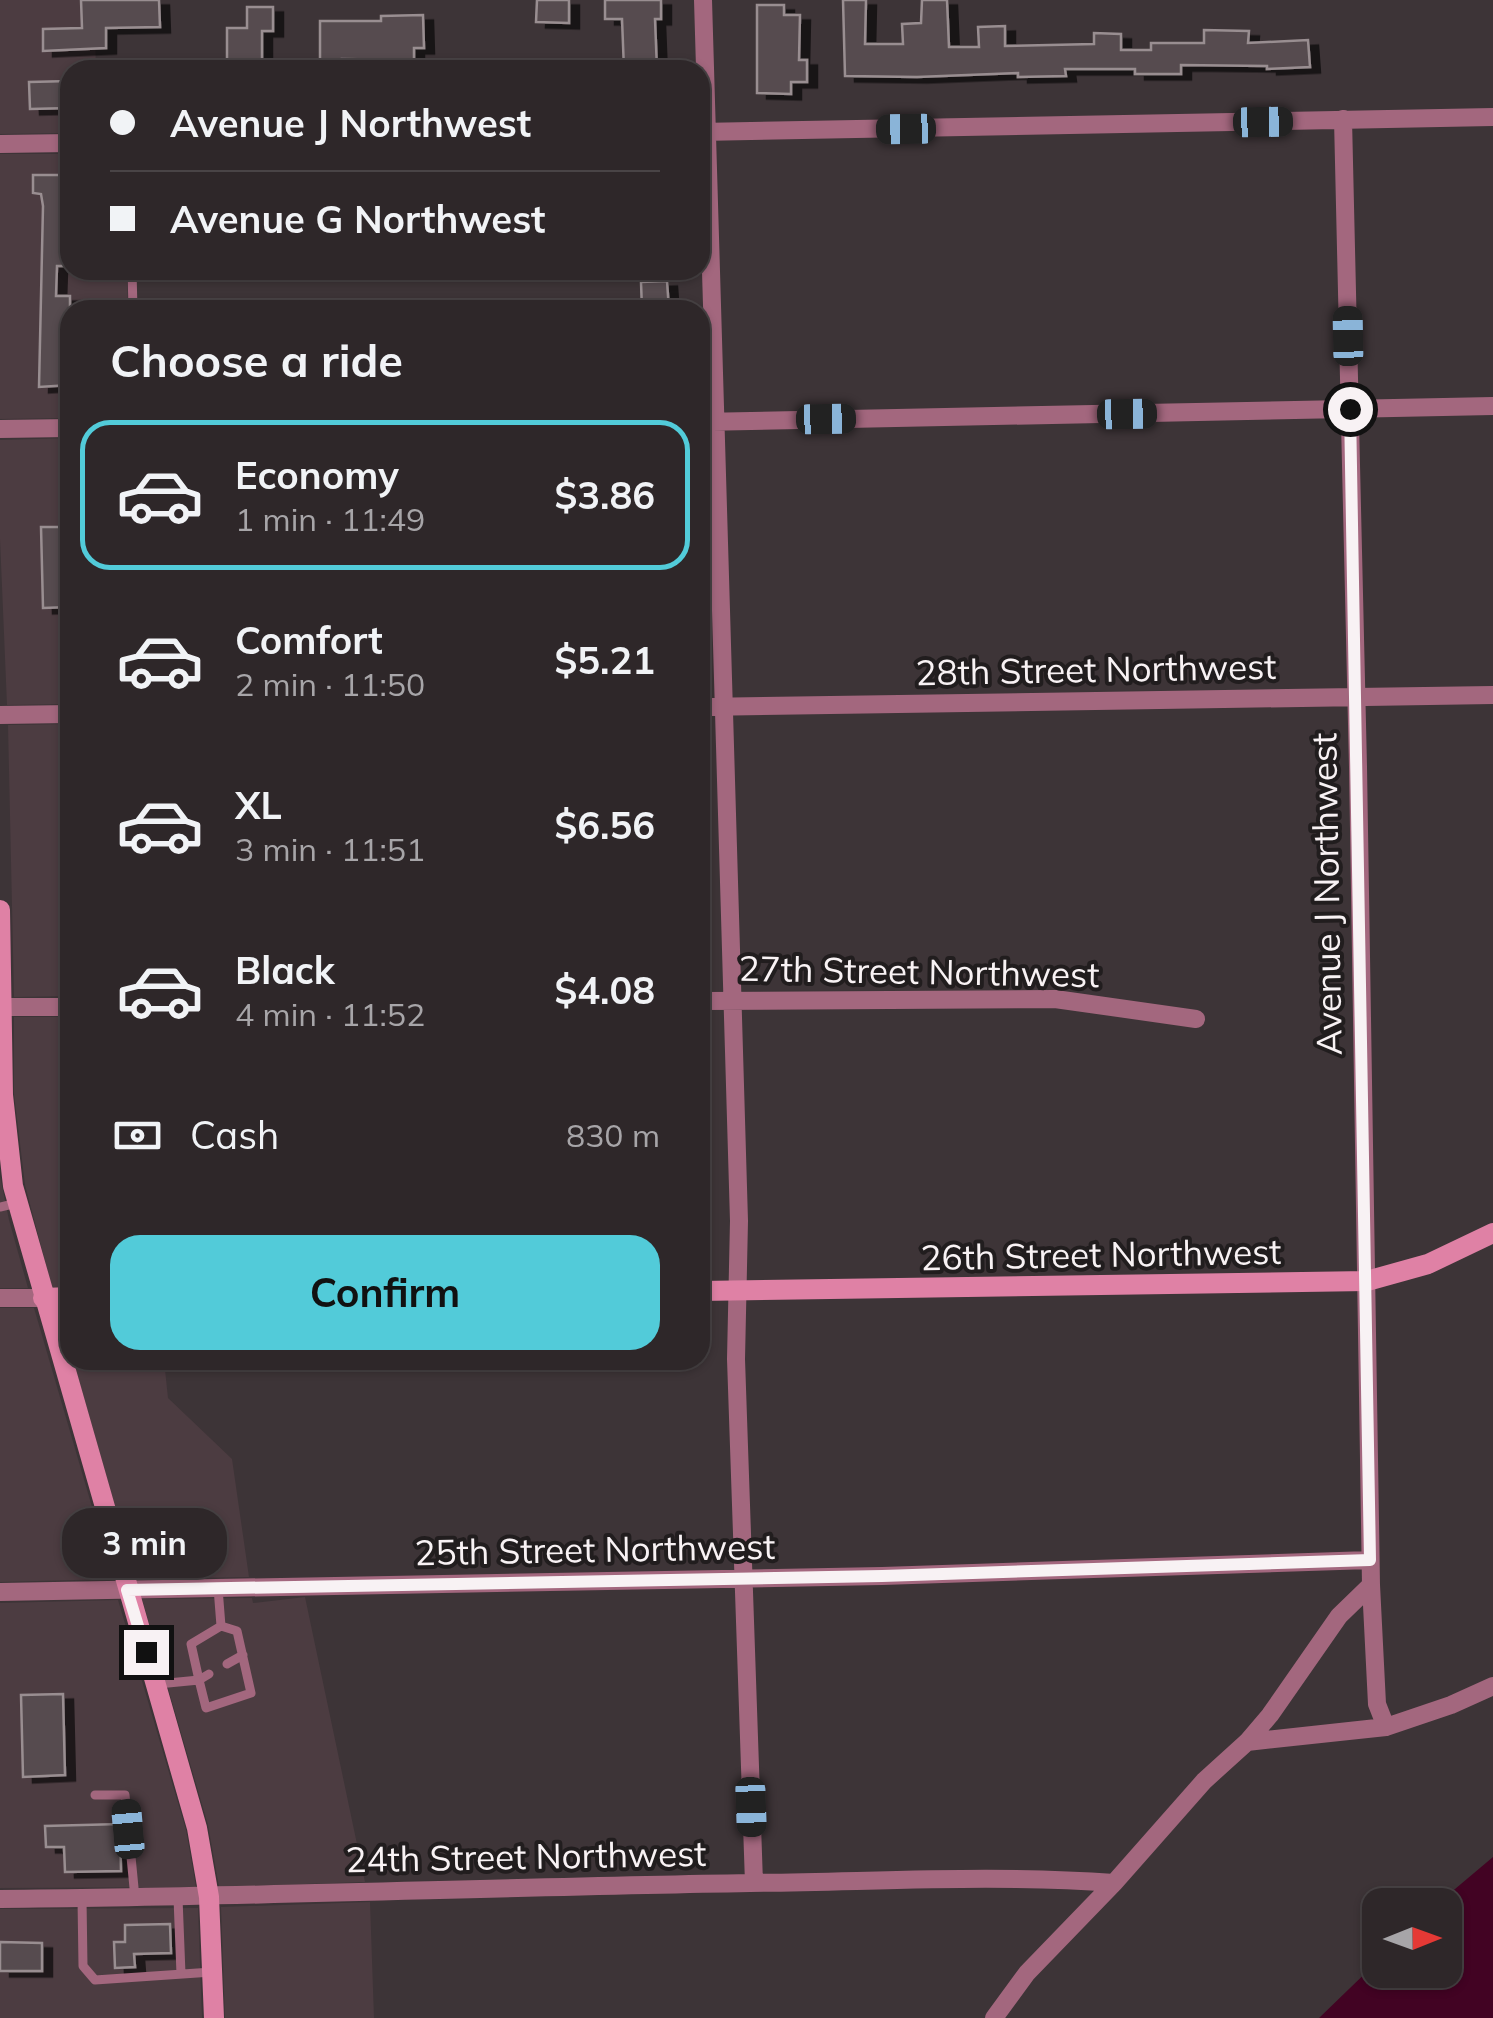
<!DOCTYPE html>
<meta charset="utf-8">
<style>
:root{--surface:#2e2729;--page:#3a3335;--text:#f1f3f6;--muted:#a7a5a8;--line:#494446;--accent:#52cbd9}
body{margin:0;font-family:Mulish,sans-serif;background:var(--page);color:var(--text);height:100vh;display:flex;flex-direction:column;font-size:38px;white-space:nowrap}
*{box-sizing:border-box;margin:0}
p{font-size:32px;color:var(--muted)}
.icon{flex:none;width:55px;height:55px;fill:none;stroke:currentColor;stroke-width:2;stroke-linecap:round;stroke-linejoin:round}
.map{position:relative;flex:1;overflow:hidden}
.side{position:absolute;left:60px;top:300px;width:650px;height:1070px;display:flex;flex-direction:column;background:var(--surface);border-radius:30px;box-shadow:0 2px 8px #0004,0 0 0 2px var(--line)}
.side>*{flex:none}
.guide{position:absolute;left:60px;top:60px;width:650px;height:220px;border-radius:30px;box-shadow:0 2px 8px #0004,0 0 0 2px var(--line);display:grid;align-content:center;height:220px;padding:0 50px;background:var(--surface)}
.needle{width:65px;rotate:89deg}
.buttons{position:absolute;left:1362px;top:1888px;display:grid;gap:20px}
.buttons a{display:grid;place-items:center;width:100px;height:100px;border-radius:20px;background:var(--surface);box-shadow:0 2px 8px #0004,0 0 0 2px var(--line);font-size:50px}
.end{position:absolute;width:45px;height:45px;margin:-22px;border:12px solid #f8f2f4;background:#111;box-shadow:0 0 0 5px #111}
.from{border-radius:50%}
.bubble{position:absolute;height:70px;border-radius:30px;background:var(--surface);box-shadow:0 2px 8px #0004,0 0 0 2px var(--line);font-size:32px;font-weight:700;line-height:70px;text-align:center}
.car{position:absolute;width:30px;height:60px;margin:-30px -15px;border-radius:12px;box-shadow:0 0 8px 2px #0007;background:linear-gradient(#222 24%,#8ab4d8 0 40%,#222 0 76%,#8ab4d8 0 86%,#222 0)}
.guide b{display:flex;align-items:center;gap:35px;height:95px;font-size:38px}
.guide b+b{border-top:2px solid var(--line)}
.guide i{width:25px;height:25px;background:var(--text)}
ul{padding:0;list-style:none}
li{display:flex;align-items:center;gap:30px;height:150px;margin:0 20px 15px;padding:0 30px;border:5px solid transparent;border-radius:30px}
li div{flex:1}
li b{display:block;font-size:38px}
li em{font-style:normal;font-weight:700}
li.active{border-color:var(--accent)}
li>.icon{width:90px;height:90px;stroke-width:1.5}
h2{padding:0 50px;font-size:45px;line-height:120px}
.pay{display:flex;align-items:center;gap:25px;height:110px;padding:0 50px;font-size:38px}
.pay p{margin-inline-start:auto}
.button{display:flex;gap:20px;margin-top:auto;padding:20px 50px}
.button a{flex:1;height:115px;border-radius:30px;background:var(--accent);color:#111;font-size:40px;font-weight:700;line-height:115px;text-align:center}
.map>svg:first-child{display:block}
.built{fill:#4c3c41}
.water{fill:#420323}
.building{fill:#564c4f;stroke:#998e91;stroke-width:2.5;filter:url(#shadow)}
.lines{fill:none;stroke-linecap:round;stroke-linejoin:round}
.lane{stroke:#a3677e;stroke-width:9}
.street{stroke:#a3677e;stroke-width:18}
.secondary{stroke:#df81a5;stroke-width:20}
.route{stroke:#f8f2f4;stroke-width:12}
.labels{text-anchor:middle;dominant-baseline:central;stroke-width:8;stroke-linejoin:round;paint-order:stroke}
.street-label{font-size:35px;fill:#f8f2f4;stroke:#211d1e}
</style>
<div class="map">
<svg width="1493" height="2018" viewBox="0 0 1493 2018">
<defs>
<filter id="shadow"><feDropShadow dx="10" dy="5.5" stdDeviation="0" flood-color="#0009"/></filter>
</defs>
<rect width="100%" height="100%" fill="#3d3437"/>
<!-- built -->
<path class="built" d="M0 0H94L96 70H70V133L0 134Z
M0 154H70V270H127L128 310H70V418L0 419Z
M70 438V704L7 705 0 539V440Z
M70 724V996L14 997 8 725Z
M14 1017H70V1287L52 1288 25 1185 14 1094Z
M0 1176 9 1220 28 1288H0Z
M0 1308H34L113 1579 0 1582Z
M73 1360H164L168 1398 232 1459 249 1577 136 1579Z
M305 1597 365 1882 219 1887 208 1825 142 1599 252 1598 253 1603Z
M118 1600 186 1830 196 1887 0 1888V1603Z
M370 1902 374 2018H225L221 1907Z
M198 1908 202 2018H0V1909Z"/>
<!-- water -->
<path class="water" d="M1493 1857V2018H1319L1380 1959V1970H1445V1905H1436Z"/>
<!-- building -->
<path class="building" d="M81 0H159L160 27 106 28V48L43 51V29L82 28Z
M537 0H569V23L536 22Z
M605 0H661V19H655L657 70H624L622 19H605Z
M843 0H866L865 44H903L902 24 921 23 922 0H947L949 47H979L978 27 1005 26V46L1094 44V33L1121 34V50H1151V43H1204V30L1249 31 1248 43 1308 40 1310 67 1267 69V66L1181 65V74H1135V69H1065L1066 76 1018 77V73L917 77 845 76Z
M757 5H784V15H800L799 60H807V82H791V94L757 93Z
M247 7H273V31H262V70H227V28H247Z
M423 15 424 48H414V60L342 59 343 70H320V21H381V16Z
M70 81V108L30 109 29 82Z
M33 175H70V266H57L56 296H70V385L39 387 43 206 41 194 33 193Z
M667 281 669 310H642L641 282Z
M41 527H70V607L43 608Z
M63 1694 65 1775 23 1777 21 1695Z
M120 1824 121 1871 65 1872 64 1847H46L45 1826Z
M170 1924 171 1953 134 1954 135 1967 115 1968 114 1942H125V1925Z
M0 1942 42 1943V1971H0Z"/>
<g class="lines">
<!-- lane -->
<path class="lane" d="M132 270 133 310
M0 1207 17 1203
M227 1664 243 1655
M209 1674 199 1680 206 1708 251 1693 237 1631 221 1626
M158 1684 199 1680 191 1644 221 1626 218 1588
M95 1795H125L135 1898
M178 1898 181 1974
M82 1899 83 1966 95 1980 212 1972"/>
<!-- street -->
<path class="street" d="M703 0 739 1221 736 1359 754 1883
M1343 119 1358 767 1371 1585 1377 1704 1386 1727
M700 132 1493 117
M0 144 70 143
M700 422 1493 406
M0 429 70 428
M700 707 1493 695
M0 715 70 714
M700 1001 1055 999 1196 1019
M3 1007H70
M0 1298H43
M0 1592 882 1576 1370 1560
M1247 1742 1386 1727 1451 1705 1493 1686
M0 1899C250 1897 500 1887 750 1883 872 1882 993 1874 1114 1883
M994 2018 1027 1973 1114 1883 1204 1781 1247 1742 1270 1715 1339 1616 1371 1585"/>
<!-- secondary -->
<path class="secondary" d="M0 910 3 1095 13 1186 197 1828 209 1897 214 2018
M700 1291 1367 1281 1428 1264 1493 1233
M43 1298 70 1297"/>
</g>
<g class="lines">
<!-- route -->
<path class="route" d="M146 1652 127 1590 882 1576 1370 1560 1350 409"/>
</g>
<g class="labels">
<!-- street labels -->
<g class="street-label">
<text transform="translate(1096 669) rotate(-1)">28th Street Northwest</text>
<text transform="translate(1326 894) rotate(-91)">Avenue J Northwest</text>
<text transform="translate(919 971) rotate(1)">27th Street Northwest</text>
<text transform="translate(1101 1254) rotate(-1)">26th Street Northwest</text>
<text transform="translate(595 1549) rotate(-1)">25th Street Northwest</text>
<text transform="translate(526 1856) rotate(-1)">24th Street Northwest</text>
</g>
</g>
</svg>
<div class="buttons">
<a><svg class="needle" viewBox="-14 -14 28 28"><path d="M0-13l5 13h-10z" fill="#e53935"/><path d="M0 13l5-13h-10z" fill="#a7a5a8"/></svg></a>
</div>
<i class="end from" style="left:1350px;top:409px"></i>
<i class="end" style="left:146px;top:1652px"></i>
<div class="bubble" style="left:62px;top:1508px;width:165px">3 min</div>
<i class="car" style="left:1263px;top:122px;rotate:89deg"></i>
<i class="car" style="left:906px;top:129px;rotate:269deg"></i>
<i class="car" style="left:1348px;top:336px;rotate:359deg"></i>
<i class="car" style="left:1127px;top:414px;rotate:89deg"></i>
<i class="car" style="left:826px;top:419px;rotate:89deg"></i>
<i class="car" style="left:751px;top:1807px;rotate:178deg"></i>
<i class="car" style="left:128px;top:1829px;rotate:355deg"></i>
<div class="guide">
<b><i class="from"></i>Avenue J Northwest</b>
<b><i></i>Avenue G Northwest</b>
</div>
<section class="side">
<h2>Choose a ride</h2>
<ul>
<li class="active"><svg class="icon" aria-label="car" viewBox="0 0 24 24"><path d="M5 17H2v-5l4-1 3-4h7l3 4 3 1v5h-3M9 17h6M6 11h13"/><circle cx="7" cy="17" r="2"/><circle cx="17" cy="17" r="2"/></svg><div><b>Economy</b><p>1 min · 11:49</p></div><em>$3.86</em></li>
<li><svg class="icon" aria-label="car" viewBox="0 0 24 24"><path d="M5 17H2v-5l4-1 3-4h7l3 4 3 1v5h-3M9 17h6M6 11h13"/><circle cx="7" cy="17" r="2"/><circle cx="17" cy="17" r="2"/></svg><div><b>Comfort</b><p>2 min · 11:50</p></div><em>$5.21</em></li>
<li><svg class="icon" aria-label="car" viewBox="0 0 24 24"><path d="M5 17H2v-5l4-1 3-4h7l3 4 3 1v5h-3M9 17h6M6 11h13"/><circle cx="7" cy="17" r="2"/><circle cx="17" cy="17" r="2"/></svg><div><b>XL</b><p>3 min · 11:51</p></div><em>$6.56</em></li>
<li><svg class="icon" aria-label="car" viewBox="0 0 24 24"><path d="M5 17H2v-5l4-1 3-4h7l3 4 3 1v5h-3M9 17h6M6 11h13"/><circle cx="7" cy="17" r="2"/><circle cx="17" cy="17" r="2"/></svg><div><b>Black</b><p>4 min · 11:52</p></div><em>$4.08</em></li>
</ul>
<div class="pay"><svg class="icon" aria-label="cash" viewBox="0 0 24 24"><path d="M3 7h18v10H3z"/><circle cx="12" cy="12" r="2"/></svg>Cash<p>830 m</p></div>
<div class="button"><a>Confirm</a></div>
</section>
</div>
